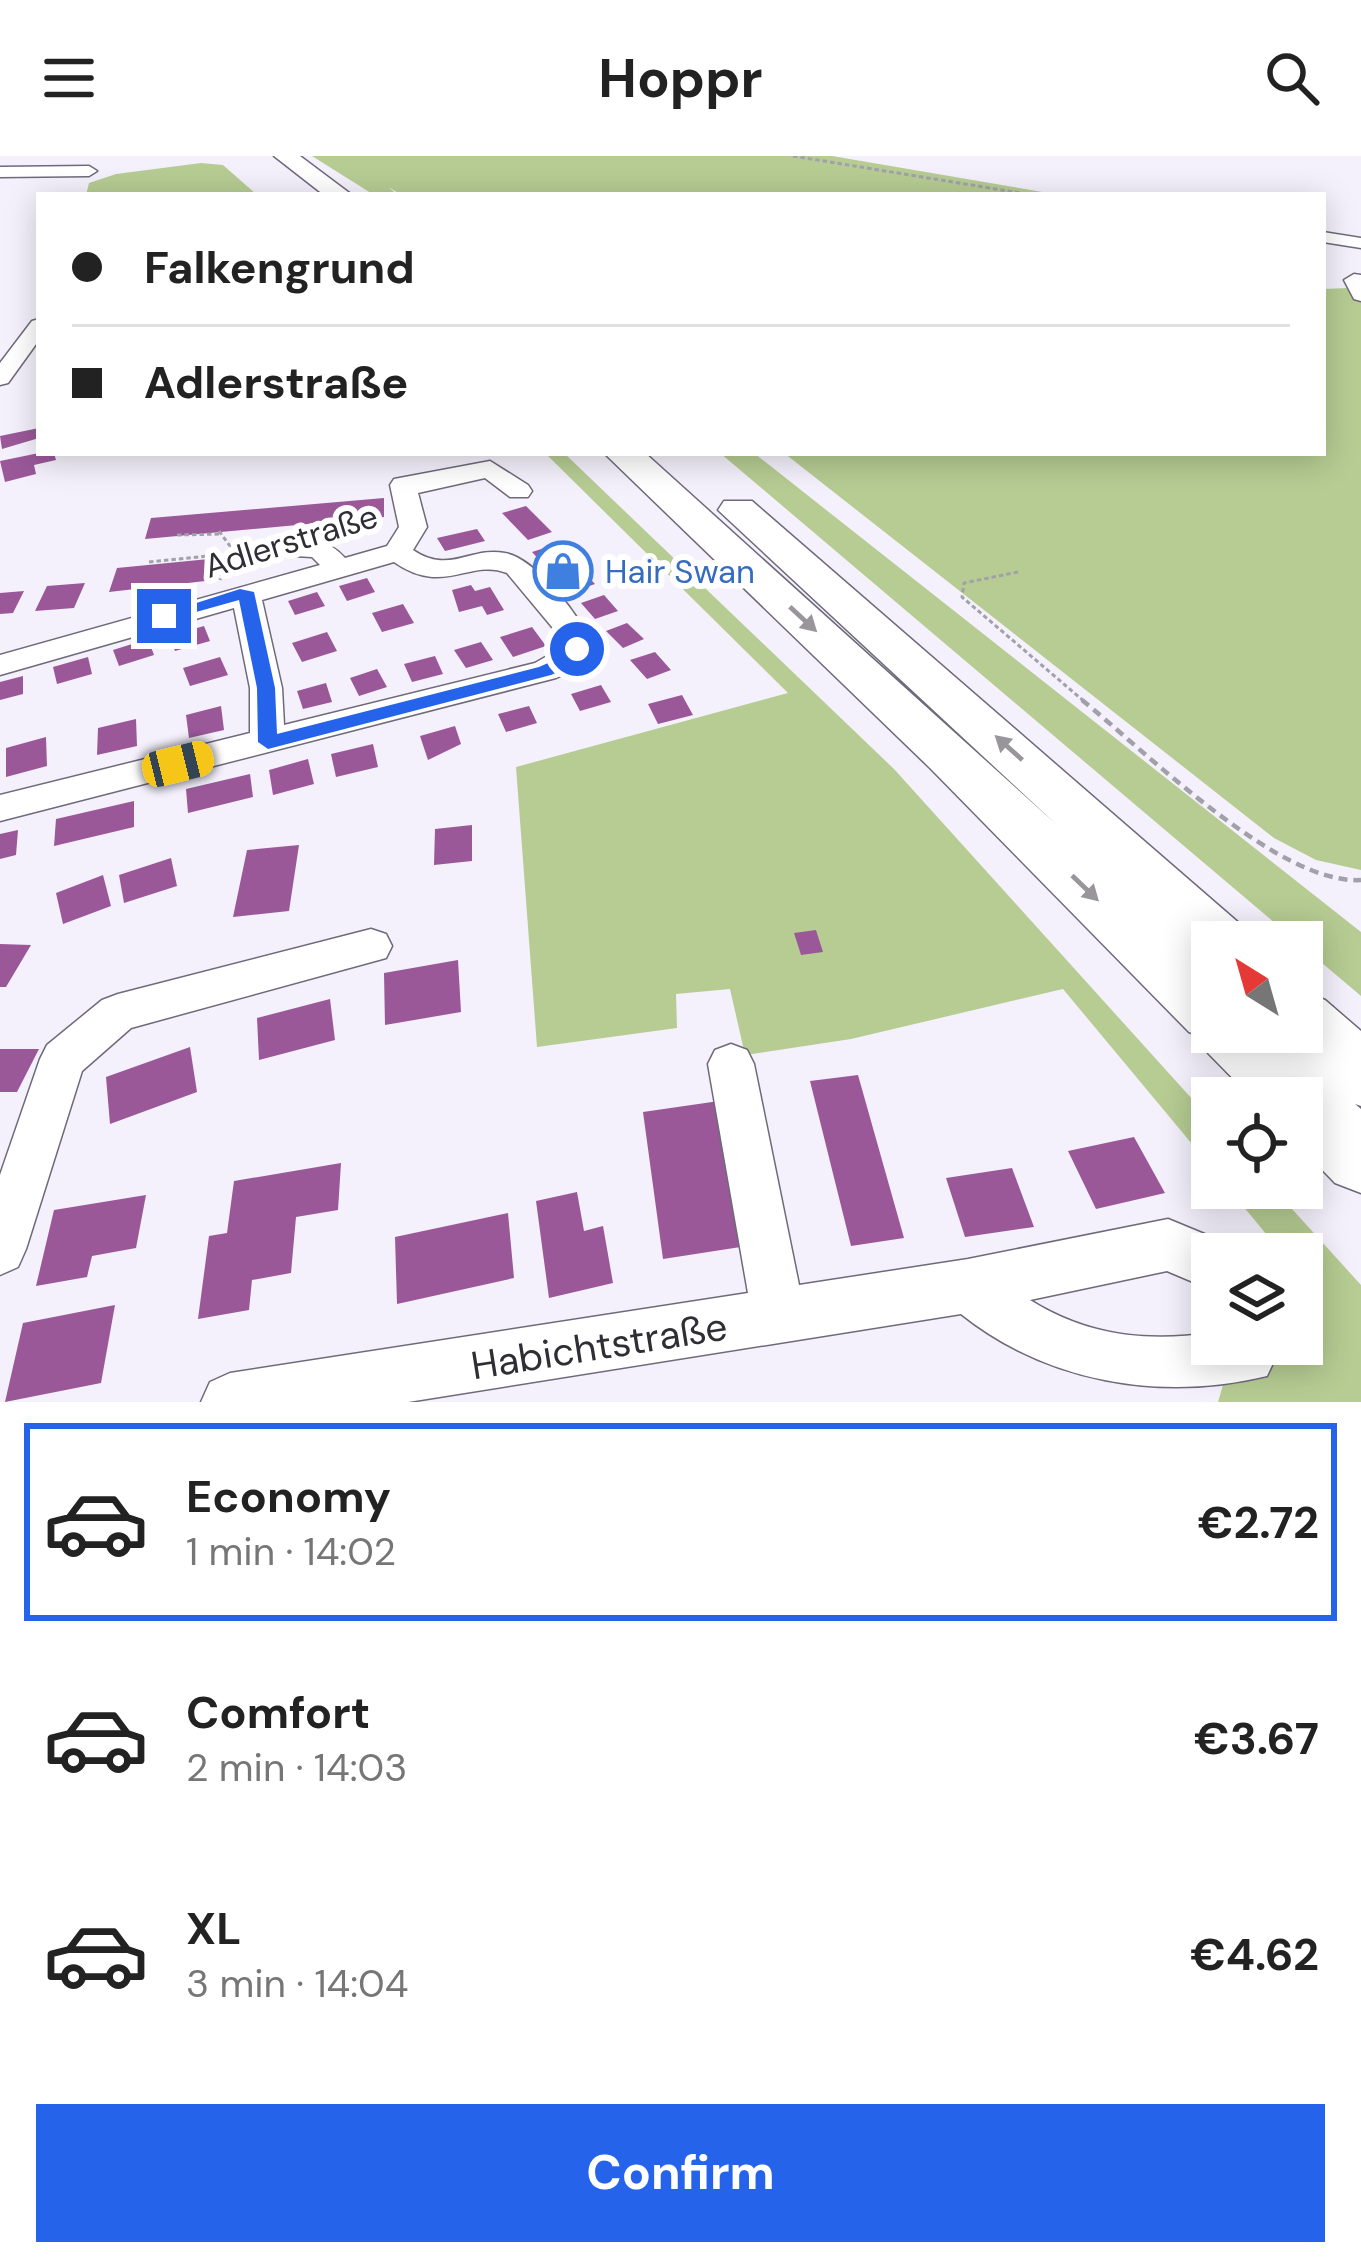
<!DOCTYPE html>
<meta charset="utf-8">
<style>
:root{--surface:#fff;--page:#f2f2f2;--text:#222;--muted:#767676;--line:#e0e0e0;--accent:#2563eb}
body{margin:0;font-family:"DM Sans",sans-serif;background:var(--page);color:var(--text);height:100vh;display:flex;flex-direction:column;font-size:45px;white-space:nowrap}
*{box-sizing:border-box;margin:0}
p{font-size:39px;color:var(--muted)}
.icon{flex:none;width:66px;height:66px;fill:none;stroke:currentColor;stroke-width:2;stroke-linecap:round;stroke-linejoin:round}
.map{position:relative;height:1246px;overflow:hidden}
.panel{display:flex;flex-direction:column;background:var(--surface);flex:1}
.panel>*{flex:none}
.banner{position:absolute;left:36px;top:36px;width:1290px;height:264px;border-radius:0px;box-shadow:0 6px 30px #0003;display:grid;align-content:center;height:264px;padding:0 36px;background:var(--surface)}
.needle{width:78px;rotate:323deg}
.tools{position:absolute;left:1191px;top:765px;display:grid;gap:24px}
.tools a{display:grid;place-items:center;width:132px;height:132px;border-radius:0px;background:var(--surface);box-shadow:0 6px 30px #0003;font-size:60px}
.end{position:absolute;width:54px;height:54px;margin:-27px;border:15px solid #2563eb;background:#fff;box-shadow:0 0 0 6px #fff}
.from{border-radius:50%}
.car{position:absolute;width:36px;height:72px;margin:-36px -18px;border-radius:15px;box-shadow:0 0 9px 3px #0007;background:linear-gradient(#f5c518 24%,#345 0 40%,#f5c518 0 76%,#345 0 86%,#f5c518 0)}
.banner b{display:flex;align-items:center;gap:42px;height:114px;font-size:45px}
.banner b+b{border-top:3px solid var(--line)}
.banner i{width:30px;height:30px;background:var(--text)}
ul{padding:21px 0 0;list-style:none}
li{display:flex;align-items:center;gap:36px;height:198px;margin:0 24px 18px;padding:0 12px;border:6px solid transparent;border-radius:0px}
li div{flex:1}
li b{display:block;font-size:45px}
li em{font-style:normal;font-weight:700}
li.current{border-color:var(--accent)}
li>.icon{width:108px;height:108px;stroke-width:1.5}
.button{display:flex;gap:24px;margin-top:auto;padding:24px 36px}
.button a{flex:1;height:138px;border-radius:0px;background:var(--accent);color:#fff;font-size:48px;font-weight:700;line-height:138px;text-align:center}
header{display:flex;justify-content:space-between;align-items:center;height:156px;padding:0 36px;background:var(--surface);font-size:54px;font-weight:700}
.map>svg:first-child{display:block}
.green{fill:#b6cc93}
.building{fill:#9a5899}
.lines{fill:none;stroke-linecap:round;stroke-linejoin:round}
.minor-casing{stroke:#6f6a7a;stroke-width:3}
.highway-casing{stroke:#6f6a7a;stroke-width:3}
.path-far1{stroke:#a2a0a9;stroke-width:3;stroke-dasharray:4.5 3;stroke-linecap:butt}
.path{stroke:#a2a0a9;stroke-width:4.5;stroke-dasharray:9 6;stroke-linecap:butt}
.minor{fill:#fff;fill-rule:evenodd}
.highway{fill:#fff;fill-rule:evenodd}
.oneway{fill:#98969a}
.route{fill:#2563eb}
.labels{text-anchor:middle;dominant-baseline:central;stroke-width:12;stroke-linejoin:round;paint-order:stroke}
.street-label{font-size:33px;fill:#302e35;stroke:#fff}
.shop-label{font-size:33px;fill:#366cbe;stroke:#fff;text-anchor:start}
.near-street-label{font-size:39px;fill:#302e35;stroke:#fff}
</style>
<header><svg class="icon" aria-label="menu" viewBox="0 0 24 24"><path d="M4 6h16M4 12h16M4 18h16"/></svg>Hoppr<svg class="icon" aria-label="search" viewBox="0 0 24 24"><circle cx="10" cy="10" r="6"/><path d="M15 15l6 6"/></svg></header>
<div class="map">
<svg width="1361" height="1246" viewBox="0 0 1361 1246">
<rect width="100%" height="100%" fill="#f4f1fc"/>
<!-- green -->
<path class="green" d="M312 0H832L1060 39H402L388 31 398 39H374Z
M201 7 223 9 257 39H86L89 27 116 18Z
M1348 132 1361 141V714L1316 704 1274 682 784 297H1323V133Z
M545 297H564L894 613 1212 965V1012L1063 833 851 883 745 899 730 833 676 838 677 872 537 891 516 611 788 537Z
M720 297H754L1361 776V840Z
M1228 1032H1273L1361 1129V1246H1218L1235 1188H1302V1098H1261L1267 1079Z"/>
<!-- building -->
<path class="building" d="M39 272V282L2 293 0 280Z
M39 297H54L56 304 34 309 36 318 5 326 0 305Z
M384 342V361L145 383 151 362Z
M526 350 552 376 528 384 502 357Z
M477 373 485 385 445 395 437 382Z
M557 388 570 402 545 410 532 396Z
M219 402 214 424 109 436 117 412Z
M574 406 595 428 569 437 554 422 563 418 556 412Z
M367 422 375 436 347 445 339 430Z
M85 427 74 452 35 455 47 430Z
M471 429 475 435 490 431 504 454 487 459 482 450 459 456 452 434Z
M24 435 13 457 0 458V437Z
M317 436 325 450 295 459 288 445Z
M604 439 618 455 595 463 581 447Z
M403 448 414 467 382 476 372 457Z
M627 467 644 483 623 492 606 475Z
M204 470 210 485 175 495 169 480Z
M532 471 546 490 513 501 500 481Z
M327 476 337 495 302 506 292 487Z
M148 483 154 499 119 510 113 494Z
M481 486 493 504 466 512 454 494Z
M655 496 671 514 647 523 630 504Z
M435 500 443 518 412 526 404 508Z
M88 501 92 518 57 528 53 511Z
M220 501 228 519 190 530 183 512Z
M377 513 387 531 359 540 350 522Z
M23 520V538L0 544V526Z
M326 527 332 546 303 553 297 535Z
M601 529 611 546 580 555 571 538Z
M682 539 693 559 658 568 648 548Z
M221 550 224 574 189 582 186 559Z
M529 550 537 567 506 576 498 558Z
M136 563 137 590 97 599 98 572Z
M455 570 461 588 428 604 420 580Z
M46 581 47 610 6 621V592Z
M373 588 378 611 336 621 331 598Z
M308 603 314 628 273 639 269 614Z
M250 618 253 641 188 657 186 633Z
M134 645V671L54 690 56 663Z
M472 669V705L434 709 435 673Z
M18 674 16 699 0 703V678Z
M299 689 289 755 233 761 247 694Z
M171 702 177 730 124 747 119 719Z
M103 719 111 750 63 768 56 737Z
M816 774 823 796 801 799 794 777Z
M0 788 31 789 6 831H0Z
M458 804 461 856 385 869 384 817Z
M330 843 335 884 259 904 257 862Z
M190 891 197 936 110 968 106 921Z
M0 893H39L17 936H0Z
M858 919 904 1082 851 1090 810 925Z
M719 945 747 1090 663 1103 643 956Z
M1134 981 1165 1037 1096 1053 1068 995Z
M341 1007 338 1054 296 1061 291 1117 252 1124 249 1154 198 1163 209 1080 227 1077 234 1025Z
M1012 1012 1034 1071 965 1081 946 1022Z
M577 1036 584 1075 603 1070 613 1127 549 1142 536 1045Z
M146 1039 136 1092 92 1100 87 1121 36 1130 54 1054Z
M508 1057 514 1122 397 1148 395 1081Z
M115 1149 101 1227 5 1246 23 1167Z"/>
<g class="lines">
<!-- minor casing -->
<g class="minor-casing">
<path id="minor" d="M0 11 89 10 97 15 89 20 0 21Z
M1323 76 1361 82V92L1323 86Z
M1354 118 1361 119V145L1354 143 1344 124Z
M39 163V184L8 227 0 229V207L32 165Z
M490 305 528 329 532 335 528 341H510L485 322 418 337 427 371 413 394C450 419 469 390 505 397 535 402 584 463 593 492L581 511 556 522 0 665V639L250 577V532L234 452 0 519V499L320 409 312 401 275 399 271 393 275 387C304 380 325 380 345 402L387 390 399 371 390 329 394 323ZM394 406C444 441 469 402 507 417L557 477 561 492 535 507 284 569 282 532 262 444Z
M371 773 386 778 392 790 386 802 131 872 82 915 26 1093 18 1111 0 1119V1019L40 903 47 889 102 844 118 838Z
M731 888 747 894 754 908 799 1129 968 1103 1168 1063 1231 1089 1234 1098H1212V1134L1167 1115 1030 1144C1088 1180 1145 1186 1212 1177V1188H1282L1267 1220C1160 1246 1046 1226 961 1158L408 1246H201L210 1226 230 1217 748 1137 708 908 715 894Z"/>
</g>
<!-- highway casing -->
<g class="highway-casing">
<path id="highway" d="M274 0H300L352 39H324Z
M604 297H645L1057 669 718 354 724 345H752L1240 768 1249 786H1212V809L1204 807 1212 814V876H1302V835L1325 844 1361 875V950L1355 948 1361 953V1037L1335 1027 1302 993V942H1252L1208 897 1201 880 1189 876 930 612Z"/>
</g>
<!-- path-far1 -->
<path class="path-far1" d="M793 0 1033 39
M219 375 230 390 220 424
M177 379 221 378
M149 406 228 398
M1018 416 964 427 962 441 1086 547"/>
<!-- path -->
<path class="path" d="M1082 544C1146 596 1279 729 1361 724"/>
<!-- minor -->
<use href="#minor" class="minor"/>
<!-- highway -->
<use href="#highway" class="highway"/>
</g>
<!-- one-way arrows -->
<defs><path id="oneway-solid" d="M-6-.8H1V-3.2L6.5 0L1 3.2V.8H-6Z" transform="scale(3)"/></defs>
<g class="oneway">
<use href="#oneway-solid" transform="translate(803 463) rotate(43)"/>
<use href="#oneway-solid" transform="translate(1009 592) rotate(-138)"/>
<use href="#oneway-solid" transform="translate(1085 732) rotate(44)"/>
</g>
<!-- route -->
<path class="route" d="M240 433 254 436 275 532 277 578 539 511 564 500 571 489 585 493 576 508 551 519 268 593 258 586 257 532 239 444 164 465 156 460Z"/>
<!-- icons -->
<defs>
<g id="shop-ring" transform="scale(3)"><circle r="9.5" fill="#fff" stroke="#3f7fe0" stroke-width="1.5"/><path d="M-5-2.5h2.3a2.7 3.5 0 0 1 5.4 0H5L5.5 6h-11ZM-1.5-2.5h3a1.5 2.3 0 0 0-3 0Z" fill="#3f7fe0"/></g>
</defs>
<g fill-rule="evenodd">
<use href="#shop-ring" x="563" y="415"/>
</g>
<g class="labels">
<!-- street labels -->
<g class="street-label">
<text transform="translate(291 385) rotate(-17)">Adlerstraße</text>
</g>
<!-- shop labels -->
<g class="shop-label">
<text x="605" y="415">Hair Swan</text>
</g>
<!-- near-street labels -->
<g class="near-street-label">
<text transform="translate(599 1190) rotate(-9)">Habichtstraße</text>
</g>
</g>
</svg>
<div class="tools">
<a><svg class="needle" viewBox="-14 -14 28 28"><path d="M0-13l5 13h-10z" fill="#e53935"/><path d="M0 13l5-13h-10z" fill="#767676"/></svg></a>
<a><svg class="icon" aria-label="locate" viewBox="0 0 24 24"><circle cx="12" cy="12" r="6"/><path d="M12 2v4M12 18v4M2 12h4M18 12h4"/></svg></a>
<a><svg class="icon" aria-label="layers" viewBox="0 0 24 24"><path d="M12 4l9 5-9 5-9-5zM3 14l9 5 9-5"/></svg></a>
</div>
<i class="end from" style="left:577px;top:493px"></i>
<i class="end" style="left:164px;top:460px"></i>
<i class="car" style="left:178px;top:608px;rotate:76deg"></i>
<div class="banner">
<b><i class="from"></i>Falkengrund</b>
<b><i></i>Adlerstraße</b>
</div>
</div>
<section class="panel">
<ul>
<li class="current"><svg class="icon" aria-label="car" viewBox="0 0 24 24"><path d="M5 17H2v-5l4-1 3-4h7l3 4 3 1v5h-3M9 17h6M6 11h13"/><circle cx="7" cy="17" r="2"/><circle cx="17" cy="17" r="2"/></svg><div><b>Economy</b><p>1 min · 14:02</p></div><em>€2.72</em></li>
<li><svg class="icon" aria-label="car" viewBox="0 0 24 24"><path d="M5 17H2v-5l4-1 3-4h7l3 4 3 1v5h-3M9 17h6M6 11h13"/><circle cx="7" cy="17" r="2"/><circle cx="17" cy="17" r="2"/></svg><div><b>Comfort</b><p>2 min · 14:03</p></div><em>€3.67</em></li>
<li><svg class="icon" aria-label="car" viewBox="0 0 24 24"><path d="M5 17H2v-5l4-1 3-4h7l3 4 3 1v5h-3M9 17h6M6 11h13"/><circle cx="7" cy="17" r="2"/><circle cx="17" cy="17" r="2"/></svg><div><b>XL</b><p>3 min · 14:04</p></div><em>€4.62</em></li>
</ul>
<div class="button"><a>Confirm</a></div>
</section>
